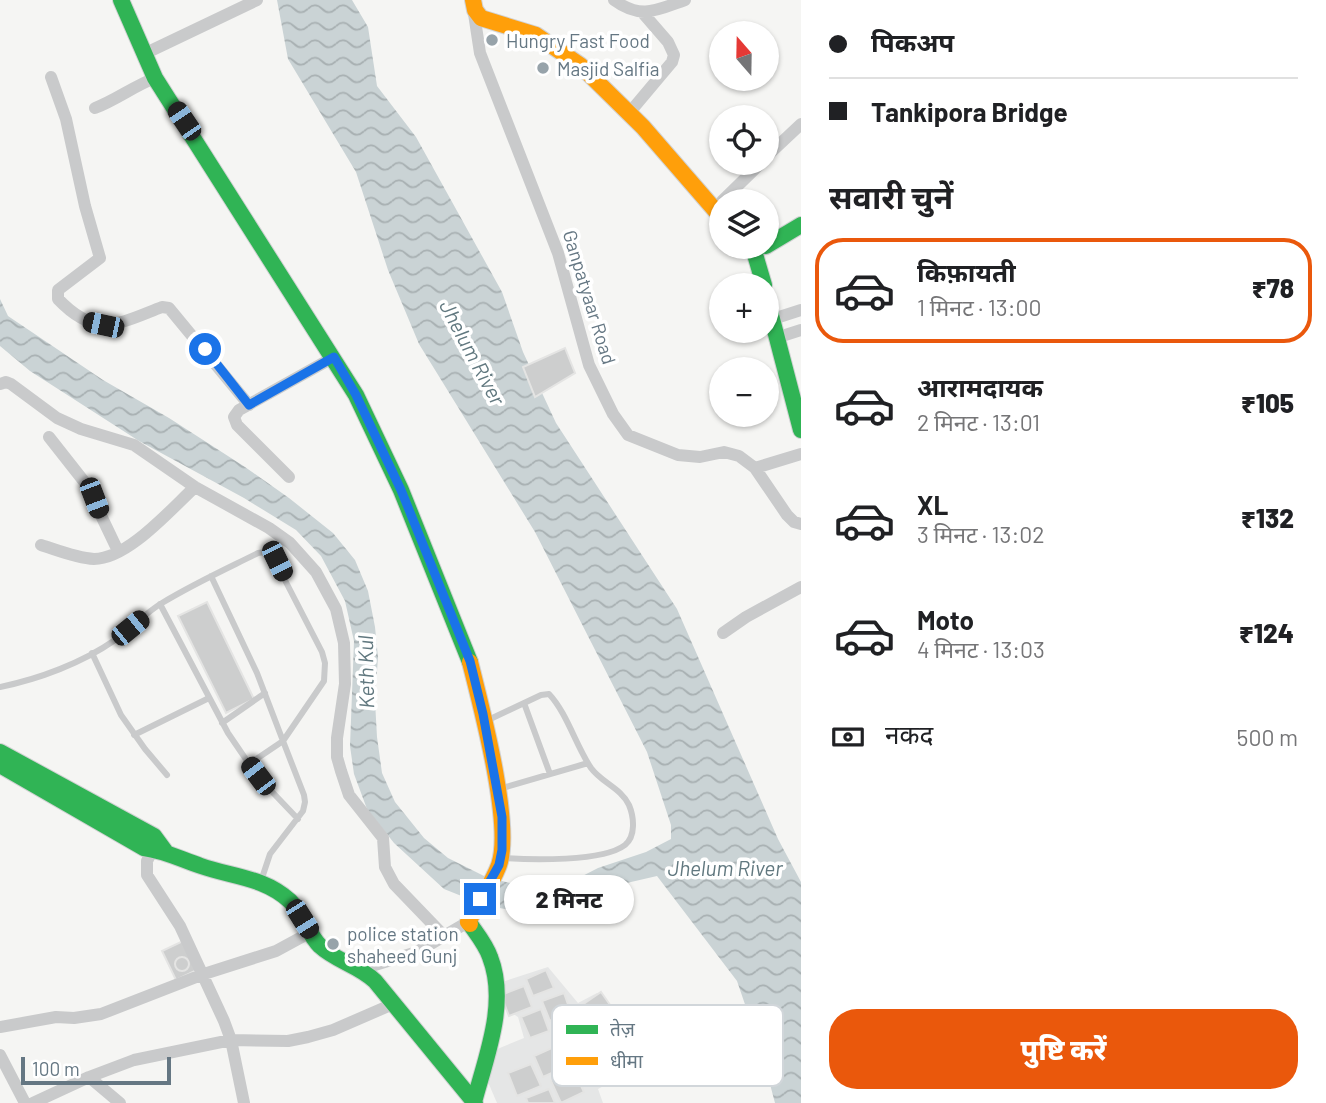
<!DOCTYPE html>
<html lang="hi">
<meta charset="utf-8">
<style>
:root{--surface:#fff;--page:#f2f2f2;--text:#202124;--muted:#757577;--line:#e0e0e0;--accent:#ea580c}
body{margin:0;font-family:Barlow,"Noto Sans Devanagari",sans-serif;background:var(--page);color:var(--text);height:100vh;display:flex;flex-direction:column;font-size:26px;white-space:nowrap}
*{box-sizing:border-box;margin:0}
p{font-size:23px;color:var(--muted)}
.icon{flex:none;width:38px;height:38px;fill:none;stroke:currentColor;stroke-width:2;stroke-linecap:round;stroke-linejoin:round}
.map{position:relative;flex:1;overflow:hidden}
.panel{display:flex;flex-direction:column;background:var(--surface);width:525px}
.panel>*{flex:none}
.hud{display:grid;align-content:center;height:154px;padding:0 28px;background:var(--surface)}
.needle{width:46px;rotate:340deg}
.fabs{position:absolute;left:709px;top:21px;display:grid;gap:14px}
.fabs a{display:grid;place-items:center;width:70px;height:70px;border-radius:50%;background:var(--surface);box-shadow:0 2px 5px #0004;font-size:35px}
.scale{position:absolute;left:21px;bottom:18px;width:150px;box-sizing:border-box;padding-left:7px;border:4px solid #657783;border-top:0;font-size:19px;line-height:24px;white-space:nowrap;color:#657783;-webkit-text-stroke:5px #fff;paint-order:stroke}
.end{position:absolute;width:32px;height:32px;margin:-16px;border:9px solid #1a73e8;background:#fff;box-shadow:0 0 0 4px #fff}
.from{border-radius:50%}
.bubble{position:absolute;height:49px;border-radius:24px;background:var(--surface);box-shadow:0 2px 5px #0004;font-size:23px;font-weight:800;line-height:49px;text-align:center}
.car{position:absolute;width:21px;height:42px;margin:-21px -10px;border-radius:9px;box-shadow:0 0 5px 2px #0007;background:linear-gradient(#222 24%,#8ab4d8 0 40%,#222 0 76%,#8ab4d8 0 86%,#222 0)}
.hud b{display:flex;align-items:center;gap:24px;height:66px;font-size:26px}
.hud b+b{border-top:2px solid var(--line)}
.hud i{width:18px;height:18px;background:var(--text)}
ul{padding:0;list-style:none}
li{display:flex;align-items:center;gap:21px;height:105px;margin:0 14px 10px;padding:0 14px;border:4px solid transparent;border-radius:28px}
li div{flex:1}
li b{display:block;font-size:26px}
li em{font-style:normal;font-weight:800}
li.current{border-color:var(--accent)}
li>.icon{width:63px;height:63px;stroke-width:1.5}
h2{padding:0 28px;font-size:32px;line-height:84px}
.pay{display:flex;align-items:center;gap:18px;height:77px;padding:0 28px;font-size:26px}
.pay p{margin-inline-start:auto}
.cta{display:flex;gap:14px;margin-top:auto;padding:14px 28px}
.cta a{flex:1;height:80px;border-radius:28px;background:var(--accent);color:#fff;font-size:28px;font-weight:800;line-height:80px;text-align:center}
main{display:flex;flex:1;min-height:0}
.map>svg:first-child{display:block}
.built{fill:#e5e6e6}
.water{fill:url(#water-waves)}
.building{fill:#cdcece;stroke:#e4e4e3;stroke-width:2}
.lines{fill:none;stroke-linecap:round;stroke-linejoin:round}
.fast-casing{stroke:#d1d2d3;stroke-width:18}
.slow-casing{stroke:#d1d2d3;stroke-width:18}
.lane{stroke:#c9cacb;stroke-width:6}
.street{stroke:#c9cacb;stroke-width:12}
.fast{stroke:#30b455;stroke-width:16}
.slow{stroke:#ff9f0a;stroke-width:16}
.route{stroke:#1a73e8;stroke-width:9}
.poi-dot{fill:#97a3aa;stroke:#fff;stroke-width:2.5}
.labels{text-anchor:middle;dominant-baseline:central;stroke-width:7;stroke-linejoin:round;paint-order:stroke}
.poi-label{font-size:19px;fill:#657783;stroke:#fff;text-anchor:start}
.street-label{font-size:19px;fill:#657783;stroke:#fff}
.water-label{font-size:21px;font-style:italic;fill:#61787f;stroke:#fff}
.key{fill:#fff;stroke:#d1d6da;stroke-width:2}
.key-label{font-size:19px;fill:#657783}
</style>
<main>
<div class="map">
<svg width="801" height="1103" viewBox="0 0 801 1103">
<defs>
<pattern id="water-waves" width="16" height="10" patternUnits="userSpaceOnUse" patternTransform="scale(1.75)"><rect width="16" height="10" fill="#cad3d5"/><path d="M0 5q4-4 8 0t8 0" fill="none" stroke="#a8b0b2"/></pattern>
</defs>
<rect width="100%" height="100%" fill="#f5f5f3"/>
<!-- built -->
<path class="built" d="M548 967 578 1003 597 993 637 1040 650 1035 664 1053 598 1089 603 1103H497L485 1075 495 1050 524 1038 518 1017 504 1008 502 982Z"/>
<!-- water -->
<path class="water" d="M277 0H352L368 27 377 86 416 137 502 292 523 352 556 423 677 609 778 839 801 882V1103H775L762 1054 737 981 657 876 605 888 575 901 526 913 484 905 444 889 394 843 367 809 354 774 350 746 354 641 345 601 321 556 296 530 244 498 139 441 30 371 0 346V299L8 316 103 380 169 418 245 467 289 498 333 533 355 560 368 591 375 627 378 657 375 701 377 737 382 773 395 802 424 838 448 858 486 877 543 891 563 886 598 868 646 852 671 839V825L647 752 535 532 419 344 388 270 356 172 288 59Z"/>
<!-- building -->
<path class="building" d="M565 348 575 373 535 397 523 367Z
M207 602 254 699 226 713 178 616Z
M185 940 199 969 176 980 162 951Z
M175 964a7 7 0 1 1 14 0a7 7 0 1 1-14 0Z
M546 970 554 988 533 996 526 979Z
M524 986 532 1007 509 1016 501 995Z
M601 992 639 1046 652 1036 666 1055 633 1078 582 1005Z
M564 993 571 1013 550 1021 542 1001Z
M541 1009 549 1031 530 1038 521 1017Z
M554 1047 563 1068 543 1077 534 1056Z
M531 1064 541 1086 517 1096 508 1073Z
M574 1071 584 1092 561 1103 551 1081Z
M549 1089 555 1103H528L526 1098Z"/>
<g class="lines">
<!-- fast casing -->
<g class="fast-casing">
<path id="fast" d="M121 0 155 78 356 395 401 490 470 662
M766 246 801 225
M754 251 764 285
M766 296 801 430
M0 752 154 836 165 851
M0 765 144 848C166 851 180 859 201 866 232 877 264 877 290 901 303 914 308 934 320 946 336 961 358 965 375 981L475 1103
M470 924C477 934 486 945 490 957 508 1003 486 1057 474 1102"/>
</g>
<!-- slow casing -->
<g class="slow-casing">
<path id="slow" d="M473 0 475 10 481 18 536 35 580 65 643 127 721 217
M470 924 468 922C478 904 492 884 499 865 513 825 481 706 470 662"/>
</g>
<!-- lane -->
<path class="lane" d="M211 576 257 673 283 741 249 764
M160 604 228 733 258 777 298 819
M92 653 121 715 145 749 167 775
M0 687C39 679 82 663 115 640 131 629 145 613 162 603 193 584 226 569 258 553L265 552 272 555 322 652 325 663 324 681 283 741 304 795 305 802 303 811 270 854 262 878
M524 703 550 774
M486 721 541 695 549 694C567 713 576 746 591 768 602 783 621 788 629 805 634 817 636 836 625 845 603 862 530 860 503 858
M222 723 265 693
M134 735 209 698
M499 789 588 763"/>
<!-- street -->
<path class="street" d="M614 0C641 20 657 10 685 0
M473 7 480 53 558 253 589 365 613 414 628 435 678 455 700 457 724 452 739 456 755 468 787 515 794 522 801 524
M144 54 257 0
M51 77 66 119 85 206 100 258 58 290V299C96 339 118 324 162 307L169 308 249 405
M95 108C116 100 134 86 155 78
M630 112 672 62 674 55 668 42 642 12
M766 157 801 124
M722 201 761 163
M773 319 801 310
M779 337 801 330
M0 384 6 382 11 384 57 418 81 429 134 445 195 487 269 528 290 543 316 572 336 609 344 643 345 684 337 738V757L341 771 349 795 383 838 385 867 394 884 445 937
M49 437 86 484 118 551
M755 468 801 454
M289 477 237 425 234 417 239 410 334 357
M41 545C57 550 76 558 94 559 128 559 171 509 195 487
M723 633 746 617 801 587
M152 851 147 861V875L180 926 224 1021 231 1040 244 1103
M362 969 417 952 468 922
M0 1027 56 1017 74 1018 101 1014 204 974 276 951 311 932
M0 1055 25 1103
M89 1077 120 1103
M33 1103 89 1077 134 1060 231 1040 288 1041 308 1037 333 1030 393 1004"/>
<!-- fast -->
<use href="#fast" class="fast"/>
<!-- slow -->
<use href="#slow" class="slow"/>
</g>
<g class="lines">
<!-- route -->
<path class="route" d="M205 349 249 405 334 357 356 395 401 490 470 661 483 714 502 817V850L499 865 480 899"/>
</g>
<!-- markers -->
<g class="poi-dot">
<circle cx="492" cy="40" r="7"/>
<circle cx="543" cy="68" r="7"/>
<circle cx="333" cy="944" r="7"/>
</g>
<g class="labels">
<!-- poi labels -->
<g class="poi-label">
<text x="506" y="40">Hungry Fast Food</text>
<text x="557" y="68">Masjid Salfia</text>
<text x="347" y="933">police station<tspan x="347" dy="22">shaheed Gunj</tspan></text>
</g>
<!-- street labels -->
<g class="street-label">
<text transform="translate(590 297) rotate(73)">Ganpatyaar Road</text>
</g>
<!-- water labels -->
<g class="water-label">
<text transform="translate(473 352) rotate(62)">Jhelum River</text>
<text transform="translate(365 672) rotate(-91)">Keth Kul</text>
<text x="725" y="867">Jhelum River</text>
</g>
</g>
<!-- legend -->
<rect x="552" y="1005" width="231" height="81" rx="10" class="key"/>
<rect x="566" y="1025" width="32" height="9" fill="#30b455"/>
<rect x="566" y="1057" width="32" height="8" fill="#ff9f0a"/>
<g class="key-label">
<text x="610" y="1036">तेज़</text>
<text x="610" y="1068">धीमा</text>
</g>
</svg>
<div class="fabs">
<a><svg class="needle" viewBox="-14 -14 28 28"><path d="M0-13l5 13h-10z" fill="#e53935"/><path d="M0 13l5-13h-10z" fill="#757577"/></svg></a>
<a><svg class="icon" aria-label="locate" viewBox="0 0 24 24"><circle cx="12" cy="12" r="6"/><path d="M12 2v4M12 18v4M2 12h4M18 12h4"/></svg></a>
<a><svg class="icon" aria-label="layers" viewBox="0 0 24 24"><path d="M12 4l9 5-9 5-9-5zM3 14l9 5 9-5"/></svg></a>
<a>+</a>
<a>−</a>
</div>
<div class="scale">100 m</div>
<i class="end from" style="left:205px;top:349px"></i>
<i class="end" style="left:480px;top:899px"></i>
<div class="bubble" style="left:504px;top:875px;width:130px">2 मिनट</div>
<i class="car" style="left:184px;top:121px;rotate:326deg"></i>
<i class="car" style="left:103px;top:325px;rotate:282deg"></i>
<i class="car" style="left:94px;top:498px;rotate:159deg"></i>
<i class="car" style="left:277px;top:561px;rotate:154deg"></i>
<i class="car" style="left:130px;top:628px;rotate:51deg"></i>
<i class="car" style="left:258px;top:776px;rotate:323deg"></i>
<i class="car" style="left:302px;top:919px;rotate:148deg"></i>
</div>
<section class="panel">
<div class="hud">
<b><i class="from"></i>पिकअप</b>
<b><i></i>Tankipora Bridge</b>
</div>
<h2>सवारी चुनें</h2>
<ul>
<li class="current"><svg class="icon" aria-label="car" viewBox="0 0 24 24"><path d="M5 17H2v-5l4-1 3-4h7l3 4 3 1v5h-3M9 17h6M6 11h13"/><circle cx="7" cy="17" r="2"/><circle cx="17" cy="17" r="2"/></svg><div><b>किफ़ायती</b><p>1 मिनट · 13:00</p></div><em>₹78</em></li>
<li><svg class="icon" aria-label="car" viewBox="0 0 24 24"><path d="M5 17H2v-5l4-1 3-4h7l3 4 3 1v5h-3M9 17h6M6 11h13"/><circle cx="7" cy="17" r="2"/><circle cx="17" cy="17" r="2"/></svg><div><b>आरामदायक</b><p>2 मिनट · 13:01</p></div><em>₹105</em></li>
<li><svg class="icon" aria-label="car" viewBox="0 0 24 24"><path d="M5 17H2v-5l4-1 3-4h7l3 4 3 1v5h-3M9 17h6M6 11h13"/><circle cx="7" cy="17" r="2"/><circle cx="17" cy="17" r="2"/></svg><div><b>XL</b><p>3 मिनट · 13:02</p></div><em>₹132</em></li>
<li><svg class="icon" aria-label="car" viewBox="0 0 24 24"><path d="M5 17H2v-5l4-1 3-4h7l3 4 3 1v5h-3M9 17h6M6 11h13"/><circle cx="7" cy="17" r="2"/><circle cx="17" cy="17" r="2"/></svg><div><b>Moto</b><p>4 मिनट · 13:03</p></div><em>₹124</em></li>
</ul>
<div class="pay"><svg class="icon" aria-label="cash" viewBox="0 0 24 24"><path d="M3 7h18v10H3z"/><circle cx="12" cy="12" r="2"/></svg>नकद<p>500 m</p></div>
<div class="cta"><a>पुष्टि करें</a></div>
</section>
</main>
